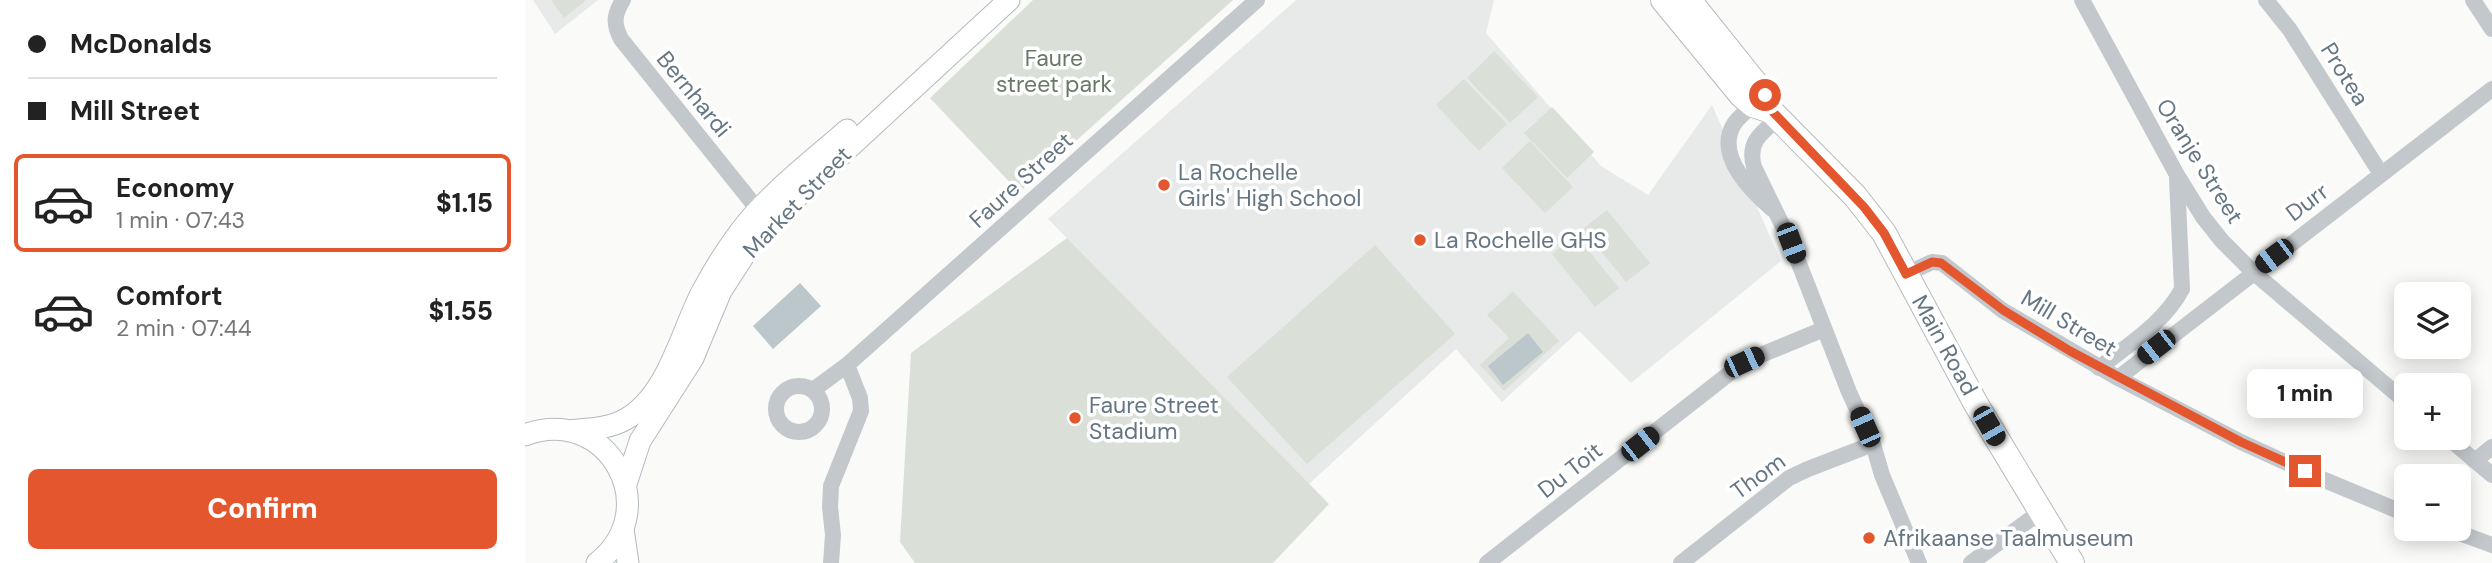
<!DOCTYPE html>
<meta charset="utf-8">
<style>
:root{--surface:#fff;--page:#f6f6f6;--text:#222;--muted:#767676;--line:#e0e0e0;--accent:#e4572e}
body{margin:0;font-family:"DM Sans",sans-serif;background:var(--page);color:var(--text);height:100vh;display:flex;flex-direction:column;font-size:26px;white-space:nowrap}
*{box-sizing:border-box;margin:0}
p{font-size:23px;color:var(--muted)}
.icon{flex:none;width:38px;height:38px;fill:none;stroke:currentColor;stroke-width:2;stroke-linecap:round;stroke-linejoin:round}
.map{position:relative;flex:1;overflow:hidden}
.side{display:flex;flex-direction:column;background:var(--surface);width:525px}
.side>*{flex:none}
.top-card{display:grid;align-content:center;height:154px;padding:0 28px;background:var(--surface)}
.controls{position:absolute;left:1869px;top:282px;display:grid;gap:14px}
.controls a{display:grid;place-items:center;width:77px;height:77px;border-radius:10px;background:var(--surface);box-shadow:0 4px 18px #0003;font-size:35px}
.end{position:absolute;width:32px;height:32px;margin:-16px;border:9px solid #e4572e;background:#fff;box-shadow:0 0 0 4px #fff}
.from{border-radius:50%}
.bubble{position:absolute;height:49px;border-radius:10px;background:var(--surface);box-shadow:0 4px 18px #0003;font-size:23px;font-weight:800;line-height:49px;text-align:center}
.car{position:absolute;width:21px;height:42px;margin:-21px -10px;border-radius:9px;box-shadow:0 0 5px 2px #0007;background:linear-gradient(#222 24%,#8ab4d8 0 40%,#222 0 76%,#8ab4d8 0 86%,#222 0)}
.top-card b{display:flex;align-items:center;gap:24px;height:66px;font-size:26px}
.top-card b+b{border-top:2px solid var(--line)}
.top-card i{width:18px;height:18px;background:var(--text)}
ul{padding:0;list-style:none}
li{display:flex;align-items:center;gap:21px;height:98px;margin:0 14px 10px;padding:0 14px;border:4px solid transparent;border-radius:10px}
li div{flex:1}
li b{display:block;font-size:26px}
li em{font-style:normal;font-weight:800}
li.current{border-color:var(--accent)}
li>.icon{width:63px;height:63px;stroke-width:1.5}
.primary-button{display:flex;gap:14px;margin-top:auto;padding:14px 28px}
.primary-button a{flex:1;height:80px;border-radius:10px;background:var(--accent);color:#fff;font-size:28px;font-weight:800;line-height:80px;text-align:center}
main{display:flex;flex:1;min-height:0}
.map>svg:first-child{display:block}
.built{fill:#e8e9e9}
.green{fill:#dadfd7}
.water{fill:#bbc7cb}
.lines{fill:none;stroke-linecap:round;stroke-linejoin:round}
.secondary-casing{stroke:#b3babf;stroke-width:23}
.primary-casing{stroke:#b5babe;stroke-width:26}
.street{stroke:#c3c8cc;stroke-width:16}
.secondary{stroke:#fff;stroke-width:21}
.primary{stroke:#fff;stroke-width:24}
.route{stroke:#e4572e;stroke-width:9}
.poi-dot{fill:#e4572e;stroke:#fff;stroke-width:2.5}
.labels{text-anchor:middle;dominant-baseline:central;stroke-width:7;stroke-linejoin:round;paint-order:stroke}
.park-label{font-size:23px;fill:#687a64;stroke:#fff}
.street-label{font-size:23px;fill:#657683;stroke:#fff}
.poi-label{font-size:23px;fill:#657683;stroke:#fff;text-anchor:start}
</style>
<main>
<section class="side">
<div class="top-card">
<b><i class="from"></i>McDonalds</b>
<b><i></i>Mill Street</b>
</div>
<ul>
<li class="current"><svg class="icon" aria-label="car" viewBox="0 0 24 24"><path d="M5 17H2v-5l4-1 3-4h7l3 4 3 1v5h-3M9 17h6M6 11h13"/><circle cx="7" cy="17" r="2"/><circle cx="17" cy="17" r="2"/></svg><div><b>Economy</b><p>1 min · 07:43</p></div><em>$1.15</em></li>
<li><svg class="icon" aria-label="car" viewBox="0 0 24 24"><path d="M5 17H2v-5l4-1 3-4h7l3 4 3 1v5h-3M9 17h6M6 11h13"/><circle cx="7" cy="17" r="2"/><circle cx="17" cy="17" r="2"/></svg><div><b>Comfort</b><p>2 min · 07:44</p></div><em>$1.55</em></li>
</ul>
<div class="primary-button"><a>Confirm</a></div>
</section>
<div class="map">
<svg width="1967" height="563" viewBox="0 0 1967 563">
<rect width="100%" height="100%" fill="#fafaf8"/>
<!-- built -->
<path class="built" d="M8 0H73L30 34Z
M771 0H969L961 33 1076 166 1123 195 1187 105 1256 261 1106 383 1054 331 977 402 931 349 784 484 523 219Z"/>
<!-- green -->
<path class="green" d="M26 0H61L39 18Z
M508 0H708L494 192 405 98Z
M969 51 1013 97 985 123 942 78Z
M939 79 982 124 954 151 911 105Z
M1027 107 1069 152 1042 178 999 133Z
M1005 141 1048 187 1020 213 977 168Z
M1082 210 1125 263 1101 282 1058 229Z
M1051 235 1094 288 1070 307 1027 254Z
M542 238 804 504 748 563H390L375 542 386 353Z
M850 245 930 334 782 464 702 377Z
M988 291 1034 341 979 391 955 365 984 338 962 315Z"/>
<!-- water -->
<path class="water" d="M275 283 296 306 248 349 228 326Z
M1003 333 1018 352 978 385 963 366Z"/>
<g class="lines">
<!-- secondary casing -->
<g class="secondary-casing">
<path id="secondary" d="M44 431C63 429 84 429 101 419 143 395 156 332 177 292 188 271 200 252 214 233 242 195 287 161 322 130
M0 435C82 404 141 509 72 563
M101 484 115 441 168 358 196 291 227 243 290 179 484 0
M98 529 103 563"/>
</g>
<!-- primary casing -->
<g class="primary-casing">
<path id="primary" d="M1138 0 1216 95 1228 105 1246 111
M1164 0 1240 95 1246 111 1330 196 1359 233 1451 404 1547 563"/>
</g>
<!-- street -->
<path class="street" d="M98 0C89 15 88 23 96 39L234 211
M1557 0 1652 175 1678 217 1697 241 1728 272 1881 402
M1741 0 1765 30 1856 174
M1948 0 1967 29
M1234 101C1225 108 1215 115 1209 124 1190 155 1225 190 1247 209
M1254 118C1236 133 1222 142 1229 167L1266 243 1324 392 1348 444 1357 475 1394 563
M1381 274 1407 262 1417 263 1477 310 1593 378 1716 442 1797 479 1881 514
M1574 368C1604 344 1639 323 1657 289L1652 179
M1593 378 1967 89
M251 409a23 23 0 1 1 46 0a23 23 0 1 1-46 0Z
M288 390 322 365 732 0
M1923 438 1967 475
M1950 461 1967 447
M1921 528 1967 545
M306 563 308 535 305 507 306 486 336 411 335 398 322 365
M962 563 1219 362 1299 329
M1156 563 1264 478 1283 469 1348 444
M1446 563 1515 512"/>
<!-- secondary -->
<use href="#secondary" class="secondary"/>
<!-- primary -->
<use href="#primary" class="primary"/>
</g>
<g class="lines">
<!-- route -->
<path class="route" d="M1240 95 1247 111 1339 207 1359 233 1381 274 1407 262 1416 263 1478 310 1545 351 1716 442 1780 471"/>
</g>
<!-- markers -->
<g class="poi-dot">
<circle cx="639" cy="185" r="7"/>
<circle cx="895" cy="240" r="7"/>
<circle cx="550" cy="418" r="7"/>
<circle cx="1344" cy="538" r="7"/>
</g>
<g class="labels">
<!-- park labels -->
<g class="park-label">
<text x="529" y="58">Faure<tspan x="529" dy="26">street park</tspan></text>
</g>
<!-- street labels -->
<g class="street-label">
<text transform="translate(1820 74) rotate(58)">Protea</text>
<text transform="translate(169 94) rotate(51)">Bernhardi</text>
<text transform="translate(1675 161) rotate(58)">Oranje Street</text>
<text transform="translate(496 180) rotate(-42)">Faure Street</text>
<text transform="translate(272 202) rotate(-46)">Market Street</text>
<text transform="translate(1782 202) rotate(-37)">Durr</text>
<text transform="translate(1544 323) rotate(31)">Mill Street</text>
<text transform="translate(1420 345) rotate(61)">Main Road</text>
<text transform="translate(1045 470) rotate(-38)">Du Toit</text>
<text transform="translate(1233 476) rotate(-36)">Thom</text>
</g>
<!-- poi labels -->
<g class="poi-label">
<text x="653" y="172">La Rochelle<tspan x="653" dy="26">Girls' High School</tspan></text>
<text x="909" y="240">La Rochelle GHS</text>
<text x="564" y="405">Faure Street<tspan x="564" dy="26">Stadium</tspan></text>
<text x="1358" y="538">Afrikaanse Taalmuseum</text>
</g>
</g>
</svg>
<div class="controls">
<a><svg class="icon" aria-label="layers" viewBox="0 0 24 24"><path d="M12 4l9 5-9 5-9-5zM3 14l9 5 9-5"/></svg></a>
<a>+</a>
<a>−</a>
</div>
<i class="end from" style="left:1240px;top:95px"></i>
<i class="end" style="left:1780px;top:471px"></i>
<div class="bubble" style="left:1722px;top:369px;width:116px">1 min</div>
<i class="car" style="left:1266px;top:243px;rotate:159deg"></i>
<i class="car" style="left:1749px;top:256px;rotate:233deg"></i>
<i class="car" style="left:1631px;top:347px;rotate:232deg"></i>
<i class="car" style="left:1219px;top:362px;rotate:65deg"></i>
<i class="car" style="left:1464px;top:426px;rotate:150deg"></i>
<i class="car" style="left:1340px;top:427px;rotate:336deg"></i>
<i class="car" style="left:1115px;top:444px;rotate:52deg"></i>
</div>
</main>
